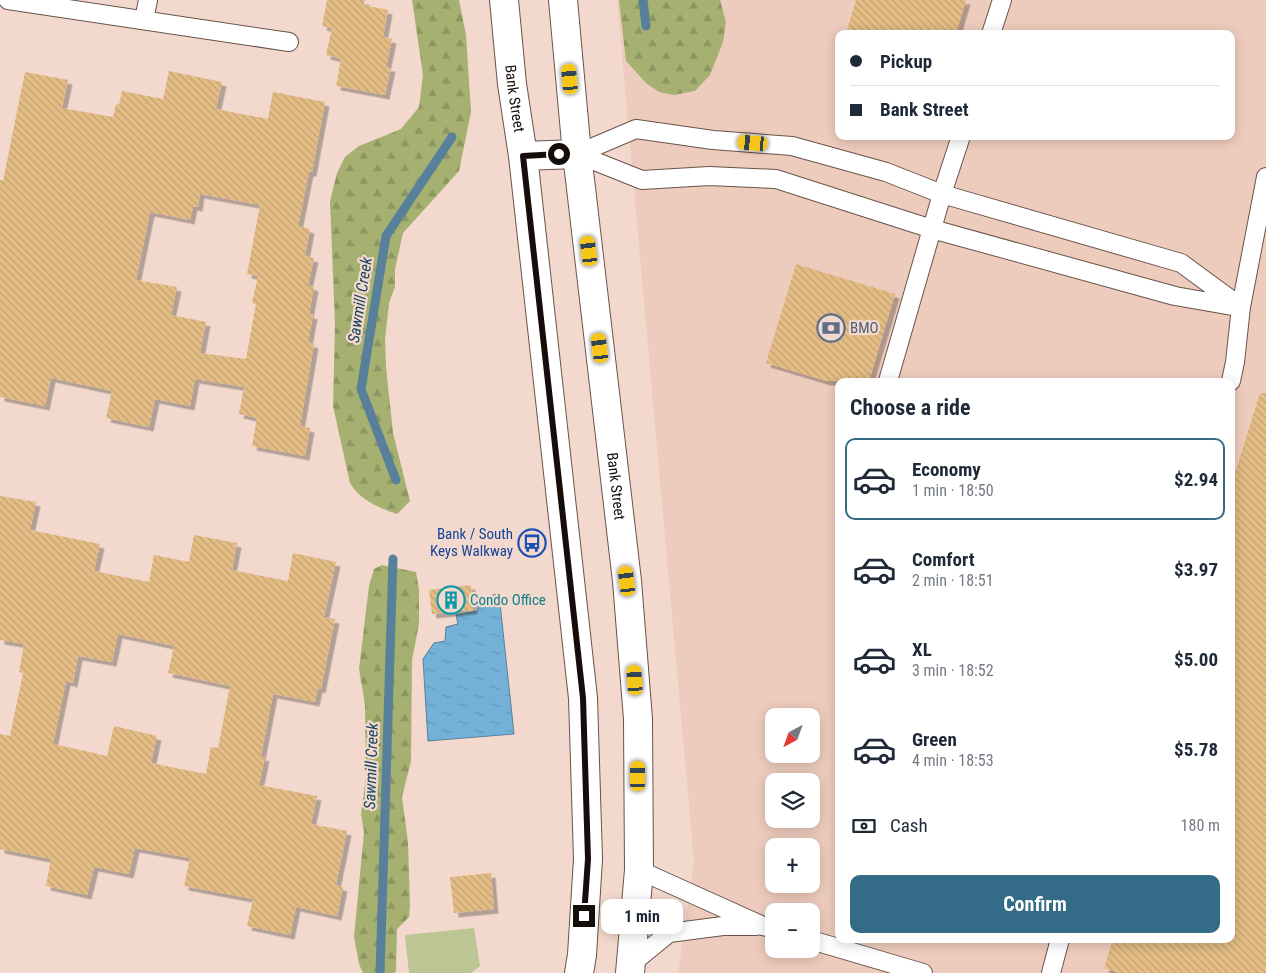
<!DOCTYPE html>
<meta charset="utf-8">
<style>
:root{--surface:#fff;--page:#f6f6f7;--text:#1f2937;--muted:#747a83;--line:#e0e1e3;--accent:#346b86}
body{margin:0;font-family:"Roboto Condensed",sans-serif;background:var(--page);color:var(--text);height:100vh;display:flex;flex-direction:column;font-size:19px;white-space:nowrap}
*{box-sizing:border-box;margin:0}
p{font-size:16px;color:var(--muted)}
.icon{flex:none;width:28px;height:28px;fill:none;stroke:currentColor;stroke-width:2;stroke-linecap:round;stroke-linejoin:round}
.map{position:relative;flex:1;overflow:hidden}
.side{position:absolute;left:835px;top:378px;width:400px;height:565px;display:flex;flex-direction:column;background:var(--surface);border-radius:10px;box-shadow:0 2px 12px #0003}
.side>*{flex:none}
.banner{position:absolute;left:835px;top:30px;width:400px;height:110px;border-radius:10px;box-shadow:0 2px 12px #0003;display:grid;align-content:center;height:110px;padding:0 15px;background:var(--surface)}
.needle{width:32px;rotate:221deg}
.tools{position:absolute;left:765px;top:708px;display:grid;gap:10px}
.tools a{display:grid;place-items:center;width:55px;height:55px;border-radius:10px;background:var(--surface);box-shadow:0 2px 12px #0003;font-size:25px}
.end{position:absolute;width:22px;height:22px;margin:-11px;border:6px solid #150d09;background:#fff;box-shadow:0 0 0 2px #fff}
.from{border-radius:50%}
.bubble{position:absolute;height:35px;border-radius:10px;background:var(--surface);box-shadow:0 2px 12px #0003;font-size:16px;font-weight:700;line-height:35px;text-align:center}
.car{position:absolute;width:15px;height:30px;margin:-15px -8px;border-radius:6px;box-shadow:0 0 4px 1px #0007;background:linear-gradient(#f5c518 24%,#345 0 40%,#f5c518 0 76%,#345 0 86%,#f5c518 0)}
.banner b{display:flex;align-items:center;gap:18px;height:48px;font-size:19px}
.banner b+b{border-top:1px solid var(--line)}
.banner i{width:12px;height:12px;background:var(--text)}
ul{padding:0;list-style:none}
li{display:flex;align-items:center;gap:15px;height:82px;margin:0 10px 8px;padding:0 5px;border:2px solid transparent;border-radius:10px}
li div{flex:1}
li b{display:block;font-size:19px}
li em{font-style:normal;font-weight:700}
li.selected{border-color:var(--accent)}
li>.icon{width:45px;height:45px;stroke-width:1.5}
h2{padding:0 15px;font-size:22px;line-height:60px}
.pay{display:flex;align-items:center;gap:12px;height:55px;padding:0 15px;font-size:19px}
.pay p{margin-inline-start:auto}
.primary-button{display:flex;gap:10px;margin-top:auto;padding:10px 15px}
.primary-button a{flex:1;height:58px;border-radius:10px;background:var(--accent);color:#fff;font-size:20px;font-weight:700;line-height:58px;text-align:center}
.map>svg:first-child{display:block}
.built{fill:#eeccbd;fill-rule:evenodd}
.forest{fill:url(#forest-firs)}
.green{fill:#bcc594}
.water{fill:url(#water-ripples);stroke:#58809b}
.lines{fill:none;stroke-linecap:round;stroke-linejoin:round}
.stream{stroke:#58809b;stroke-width:9}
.building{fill:url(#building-back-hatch);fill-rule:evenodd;filter:url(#shadow)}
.service-casing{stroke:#695349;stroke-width:20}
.primary-casing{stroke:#695349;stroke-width:30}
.service{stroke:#fff;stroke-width:18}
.primary{stroke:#fff;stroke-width:28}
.route{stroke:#150d09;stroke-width:6}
.labels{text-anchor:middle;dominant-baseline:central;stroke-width:4.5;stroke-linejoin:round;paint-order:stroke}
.street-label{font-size:15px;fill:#150d09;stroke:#f3d9cd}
.service-label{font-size:15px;fill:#4e5e75;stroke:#f3d9cd;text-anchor:start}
.transit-label{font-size:15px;fill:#164399;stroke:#f3d9cd;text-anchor:end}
.culture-label{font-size:15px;fill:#0d838f;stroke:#f3d9cd;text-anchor:start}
.water-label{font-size:16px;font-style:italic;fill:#164561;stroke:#f3d9cd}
</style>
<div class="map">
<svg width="1266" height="973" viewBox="0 0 1266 973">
<defs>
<pattern id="forest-firs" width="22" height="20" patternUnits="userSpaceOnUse" patternTransform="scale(1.25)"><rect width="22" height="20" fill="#a5b071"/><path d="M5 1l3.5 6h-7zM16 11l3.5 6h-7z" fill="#8d9660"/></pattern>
<pattern id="water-ripples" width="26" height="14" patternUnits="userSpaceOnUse" patternTransform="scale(1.25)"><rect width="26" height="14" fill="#74b1d9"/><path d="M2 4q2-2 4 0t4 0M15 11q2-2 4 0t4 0" fill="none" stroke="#6497b9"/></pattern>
<pattern id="building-back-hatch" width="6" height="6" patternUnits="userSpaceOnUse" patternTransform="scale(1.25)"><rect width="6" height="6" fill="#e4bd85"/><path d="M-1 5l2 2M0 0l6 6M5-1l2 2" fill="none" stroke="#c3a172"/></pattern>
<filter id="shadow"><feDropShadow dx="4.5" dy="4.5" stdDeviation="0" flood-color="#0004"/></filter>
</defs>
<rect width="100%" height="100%" fill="#f3d9cd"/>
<!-- built -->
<path class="built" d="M617 0H1266V973H678L694 862ZM839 34H1231V136H839ZM839 381H1231V939H839ZM774 716H811V754H774ZM774 781H811V819H774ZM774 846H811V884H774ZM774 911H811V949H774Z"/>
<!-- forest -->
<path class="forest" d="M412 0H459L466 35 471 112 459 171 403 233 395 269V287L389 303 385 340 386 367 393 433 410 501 397 514C379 508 360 500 350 483L333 406 335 324 330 201 337 173 345 157 359 146 401 129 419 107 423 75Z
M619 0H720L726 22 723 42 710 75 695 91 674 95 659 92 646 83 626 61Z
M382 565 416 572 419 589V624L412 660 411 761 402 797 408 842 410 906 409 917 397 929 396 971 394 973H363L359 964 354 937 364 832 361 814 366 776 365 705 359 669 369 586 374 569Z"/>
<!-- green -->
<path class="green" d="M474 928 480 966 471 973H409L405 935Z"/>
<!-- water -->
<path class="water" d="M499 594 514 734 428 741 423 659 434 643 445 641 446 627 458 624 456 615 478 611 477 598Z"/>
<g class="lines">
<!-- stream -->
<path class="stream" d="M643 0 646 26
M396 480 361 389 386 236 452 137
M380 973 393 559"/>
</g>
<!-- building -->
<path class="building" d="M327 0H365L364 5 388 10 383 37 392 39 386 67H391L385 95 336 86 341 59 326 55 332 28 322 26Z
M856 0H966L956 34H846Z
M169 71 222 82 216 109 268 119 273 92 325 102 312 172H309L298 226 310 229 305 256 314 258 308 285 314 287 309 314 313 315 308 342 314 344 300 426 310 428 305 456 252 446 257 418 239 414 244 387 195 379 190 406 155 399 149 427 106 418 112 391 51 378 45 406 0 397V180L3 181 25 72 68 80 62 108 113 117 116 104 119 105 122 91 163 99ZM200 194 260 205 247 274 258 276 252 303 256 304 246 359 200 353 206 322 171 315 177 287 136 280 150 212 190 220 193 206 198 207Z
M796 264 895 294 869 381H826L766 363Z
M1260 393H1266V973H1119L1104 968 1113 939H1231V486Z
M0 496 36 502 30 530 100 544 94 571 149 582 154 555 189 562 194 535 237 543 232 570 288 581 293 553 336 562 324 617 335 619 321 689 318 688 315 702 273 694 261 756 265 757 259 785 317 796 311 824 347 831 336 885 343 887 337 916 296 907 290 935 247 926 253 899 184 886 190 858 135 848 129 874 94 867 87 895 46 886 51 859 0 849V734L10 736 23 673 19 672 24 644 0 640ZM118 634 174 646 168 673 230 686 218 748 211 747 206 774 151 763 157 736 114 726 107 756 53 744 66 681 73 683 78 656 112 662Z
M471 585 473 610 432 614 429 590Z
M491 873 494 909 454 913 450 877Z"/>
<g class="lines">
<!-- service casing -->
<g class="service-casing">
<path id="service" d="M8 0 289 42
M144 20 148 0
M991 34 1002 0
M577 154 636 129 713 140 792 146 886 172 942 194 1181 263 1241 307
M577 154 642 180 709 176 776 179 932 229 1175 296 1238 307
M888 381 942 194 961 136
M1231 381 1235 362 1241 307 1266 177
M639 870 763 926 774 929
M811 940 923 973
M631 964 669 933 723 926H757
M1051 973 1060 939"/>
</g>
<!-- primary casing -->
<g class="primary-casing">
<g id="primary">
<path id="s1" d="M504 0 512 84 523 156 583 698 588 859 582 955 579 973"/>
<path id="s2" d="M563 0 577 154 627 581 638 719 639 870 630 973"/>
<path d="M523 156 577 154"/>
</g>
</g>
<!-- service -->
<use href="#service" class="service"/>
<!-- primary -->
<use href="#primary" class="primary"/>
</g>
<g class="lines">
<!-- route -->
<path class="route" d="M559 154 523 156 583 698 588 859 584 916"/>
</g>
<!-- icons -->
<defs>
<g id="bank-ring" transform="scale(1.4375)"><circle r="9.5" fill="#f3d9cd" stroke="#5c6f8a" stroke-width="1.5"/><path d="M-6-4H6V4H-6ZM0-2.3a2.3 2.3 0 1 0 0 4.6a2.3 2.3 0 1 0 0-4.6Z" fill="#5c6f8a"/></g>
<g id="bus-ring" transform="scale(1.4375)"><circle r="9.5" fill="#f3d9cd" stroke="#1a4fb4" stroke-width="1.5"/><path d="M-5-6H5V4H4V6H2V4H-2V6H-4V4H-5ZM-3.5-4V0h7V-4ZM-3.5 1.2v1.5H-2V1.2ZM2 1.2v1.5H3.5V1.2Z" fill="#1a4fb4"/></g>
<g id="building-ring" transform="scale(1.4375)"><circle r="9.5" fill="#f3d9cd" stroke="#0f9aa8" stroke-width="1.5"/><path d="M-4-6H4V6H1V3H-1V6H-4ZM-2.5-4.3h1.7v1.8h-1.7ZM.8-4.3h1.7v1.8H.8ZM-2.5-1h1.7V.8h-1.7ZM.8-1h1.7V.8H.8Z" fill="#0f9aa8"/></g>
</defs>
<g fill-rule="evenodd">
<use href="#bank-ring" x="831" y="328"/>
<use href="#bus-ring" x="532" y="543"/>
<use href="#building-ring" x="451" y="600"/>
</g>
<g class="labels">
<!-- street labels -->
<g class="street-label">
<text stroke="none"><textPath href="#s1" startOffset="99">Bank Street</textPath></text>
<text stroke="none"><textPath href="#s2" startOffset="489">Bank Street</textPath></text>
</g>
<!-- service labels -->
<g class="service-label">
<text x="850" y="328">BMO</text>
</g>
<!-- transit labels -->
<g class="transit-label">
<text x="513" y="534">Bank / South<tspan x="513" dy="17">Keys Walkway</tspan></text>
</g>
<!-- culture labels -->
<g class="culture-label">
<text x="470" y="600">Condo Office</text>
</g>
<!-- water labels -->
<g class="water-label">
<text transform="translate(360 300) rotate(-81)">Sawmill Creek</text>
<text transform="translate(371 766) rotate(-88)">Sawmill Creek</text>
</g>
</g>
</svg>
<div class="tools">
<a><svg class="needle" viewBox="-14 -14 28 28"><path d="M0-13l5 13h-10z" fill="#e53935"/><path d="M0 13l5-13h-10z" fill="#747a83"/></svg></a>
<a><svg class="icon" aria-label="layers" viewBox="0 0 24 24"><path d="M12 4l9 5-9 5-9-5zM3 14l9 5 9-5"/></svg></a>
<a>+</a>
<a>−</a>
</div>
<i class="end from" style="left:559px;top:154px"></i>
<i class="end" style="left:584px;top:916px"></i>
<div class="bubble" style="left:601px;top:899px;width:82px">1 min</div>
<i class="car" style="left:570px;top:79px;rotate:355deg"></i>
<i class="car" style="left:753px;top:143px;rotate:275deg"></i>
<i class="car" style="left:589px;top:251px;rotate:353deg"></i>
<i class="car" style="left:600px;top:348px;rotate:353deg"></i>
<i class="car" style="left:627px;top:581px;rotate:353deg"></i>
<i class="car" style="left:635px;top:680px;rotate:356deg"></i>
<i class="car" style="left:638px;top:776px;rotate:0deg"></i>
<div class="banner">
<b><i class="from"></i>Pickup</b>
<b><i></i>Bank Street</b>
</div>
<section class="side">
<h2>Choose a ride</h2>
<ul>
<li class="selected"><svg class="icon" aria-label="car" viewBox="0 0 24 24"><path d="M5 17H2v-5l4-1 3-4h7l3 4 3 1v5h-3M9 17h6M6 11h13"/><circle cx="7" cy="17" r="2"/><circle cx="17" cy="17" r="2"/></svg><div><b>Economy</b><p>1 min · 18:50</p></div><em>$2.94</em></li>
<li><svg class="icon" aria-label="car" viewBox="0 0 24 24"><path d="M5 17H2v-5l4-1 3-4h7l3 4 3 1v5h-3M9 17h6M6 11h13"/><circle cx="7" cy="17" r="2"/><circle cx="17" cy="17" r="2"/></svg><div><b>Comfort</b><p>2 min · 18:51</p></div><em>$3.97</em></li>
<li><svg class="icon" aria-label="car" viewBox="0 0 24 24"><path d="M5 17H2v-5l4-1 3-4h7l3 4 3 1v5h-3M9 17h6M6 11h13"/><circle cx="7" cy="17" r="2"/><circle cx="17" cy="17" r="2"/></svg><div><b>XL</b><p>3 min · 18:52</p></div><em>$5.00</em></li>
<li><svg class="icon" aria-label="car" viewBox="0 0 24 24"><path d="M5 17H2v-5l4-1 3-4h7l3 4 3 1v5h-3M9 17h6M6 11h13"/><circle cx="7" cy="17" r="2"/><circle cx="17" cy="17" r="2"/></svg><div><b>Green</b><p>4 min · 18:53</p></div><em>$5.78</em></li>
</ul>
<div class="pay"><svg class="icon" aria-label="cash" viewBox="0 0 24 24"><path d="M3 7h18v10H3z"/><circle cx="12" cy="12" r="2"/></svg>Cash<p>180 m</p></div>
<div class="primary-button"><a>Confirm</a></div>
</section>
</div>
